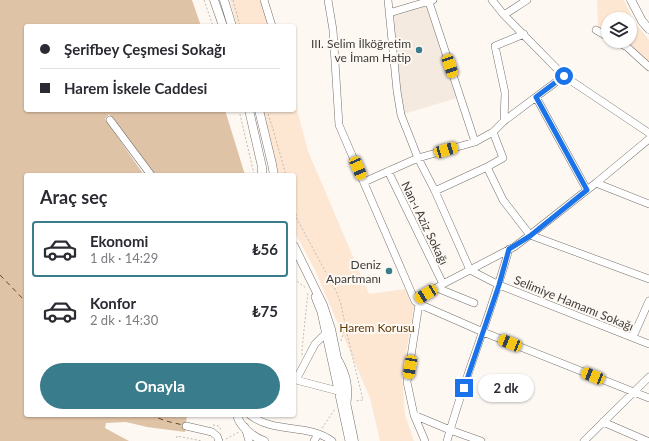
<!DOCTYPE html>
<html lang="tr">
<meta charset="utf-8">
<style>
:root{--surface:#fff;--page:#f7f7f7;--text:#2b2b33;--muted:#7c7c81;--line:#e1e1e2;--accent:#397c8c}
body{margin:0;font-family:Lato,sans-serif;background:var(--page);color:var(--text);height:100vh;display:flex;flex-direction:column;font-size:15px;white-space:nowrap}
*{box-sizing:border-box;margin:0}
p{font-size:13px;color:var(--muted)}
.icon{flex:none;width:22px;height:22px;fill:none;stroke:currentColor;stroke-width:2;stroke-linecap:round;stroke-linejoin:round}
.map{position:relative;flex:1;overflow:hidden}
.details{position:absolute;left:24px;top:173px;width:272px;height:244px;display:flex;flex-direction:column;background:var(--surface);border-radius:4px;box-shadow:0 1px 3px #0004}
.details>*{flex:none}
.top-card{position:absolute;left:24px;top:24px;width:272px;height:88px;border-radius:4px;box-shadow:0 1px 3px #0004;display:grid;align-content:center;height:88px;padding:0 16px;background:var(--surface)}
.tools{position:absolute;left:601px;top:12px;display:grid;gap:8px}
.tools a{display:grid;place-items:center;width:36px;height:36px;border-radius:50%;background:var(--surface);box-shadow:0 1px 3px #0004;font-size:20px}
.end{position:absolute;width:18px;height:18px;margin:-9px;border:5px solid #1a73e8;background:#fff;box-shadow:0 0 0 2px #fff}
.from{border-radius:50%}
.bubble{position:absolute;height:28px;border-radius:14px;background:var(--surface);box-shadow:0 1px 3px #0004;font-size:13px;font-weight:700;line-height:28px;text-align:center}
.car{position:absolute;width:12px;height:24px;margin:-12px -6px;border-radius:5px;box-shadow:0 0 3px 1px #0007;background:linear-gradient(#f5c518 24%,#345 0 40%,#f5c518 0 76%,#345 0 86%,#f5c518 0)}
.top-card b{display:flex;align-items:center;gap:14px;height:38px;font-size:15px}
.top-card b+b{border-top:1px solid var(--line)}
.top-card i{width:10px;height:10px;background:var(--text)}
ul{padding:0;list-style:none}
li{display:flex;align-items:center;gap:12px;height:56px;margin:0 8px 6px;padding:0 8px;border:2px solid transparent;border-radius:4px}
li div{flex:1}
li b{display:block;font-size:15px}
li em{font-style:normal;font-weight:700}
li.selected{border-color:var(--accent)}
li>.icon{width:36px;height:36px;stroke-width:1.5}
h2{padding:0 16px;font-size:18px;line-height:48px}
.button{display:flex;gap:8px;margin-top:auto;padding:8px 16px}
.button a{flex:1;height:46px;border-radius:24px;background:var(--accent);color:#fff;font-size:16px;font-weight:700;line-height:46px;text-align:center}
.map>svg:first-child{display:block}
.built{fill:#f5eadf}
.green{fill:#fde7d3}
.water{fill:#dfc3a7}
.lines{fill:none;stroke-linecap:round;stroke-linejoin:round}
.ferry{stroke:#6e471b;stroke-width:1;stroke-dasharray:5 4;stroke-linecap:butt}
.minor-casing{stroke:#75706b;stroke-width:8}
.major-casing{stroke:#75706b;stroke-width:9}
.path{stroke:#c0bbb7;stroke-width:1;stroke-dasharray:2 2;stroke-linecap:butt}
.minor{stroke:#fff;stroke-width:7}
.major{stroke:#fff;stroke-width:8}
.route{stroke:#1a73e8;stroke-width:5}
.poi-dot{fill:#397c8c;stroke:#fef8f3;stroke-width:1.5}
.labels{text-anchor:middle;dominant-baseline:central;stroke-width:4;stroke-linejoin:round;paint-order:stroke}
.poi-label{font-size:12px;fill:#3e3c3a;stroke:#fef8f3;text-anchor:end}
.street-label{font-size:12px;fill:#3e3c3a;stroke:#fef8f3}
.park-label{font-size:12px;fill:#603a0a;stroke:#fef8f3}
</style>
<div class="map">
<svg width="649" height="441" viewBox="0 0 649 441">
<rect width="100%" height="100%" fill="#fef8f3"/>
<!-- built -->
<path class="built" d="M429 2 460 97 401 115 389 13Z"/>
<!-- green -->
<path class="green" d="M230 0H262L271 26H237Z
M597 0H624L634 21 649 40V65L620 41H630V19H608V33L598 27Z
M294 99 308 151 369 294 405 289 414 307 402 375 405 415 414 441H380L370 398 367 391 314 268 294 231V175H279L261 110H294Z"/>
<!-- water -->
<path class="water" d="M0 0H192L201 26H26V110H225L245 175H154L109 114 105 119 144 175H26V415H187L185 432 147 427 126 422 106 423 105 428 129 441H0Z"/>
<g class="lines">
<!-- ferry -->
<path class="ferry" d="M0 275 26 302
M150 415 166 421 183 425"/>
<!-- minor casing -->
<g class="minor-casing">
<path id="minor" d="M264 0 272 26
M328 0 333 30 339 125 415 301 419 304 407 382 414 415 425 441
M388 0 397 91 401 115 418 158 435 191 470 270
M492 0 504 15 564 76 649 133
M429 2 475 142
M389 13 433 0
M504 15 527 0
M596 30 608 37
M616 41 627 47 649 67
M536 97 587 190
M110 120 151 175
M504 121 505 93 495 46 524 34
M487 167 503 200 530 235
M388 171 443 284
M364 182 418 158 475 142 493 132 504 121 564 76
M596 183 649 204
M435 191 487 167 503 158 493 132
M530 235 649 279
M470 270 499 285 649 344
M437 288 474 303
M315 297 321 312 349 441
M415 301 443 284 514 247 530 235 587 190 596 183 649 139
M419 304 483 332 649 398
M326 333 315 344 296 380 338 391
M633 337 649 301
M339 361C347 376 349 386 347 403
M250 415C274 434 308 423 332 441
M414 415 450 430 481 441
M603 422 647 441
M186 426 212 432 217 436 219 441
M245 427 249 441
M314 441 318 434
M447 441C465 376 491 314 509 249
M584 441 649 377"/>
</g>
<!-- major casing -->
<g class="major-casing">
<path id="major" d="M214 0 223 26
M224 0 232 26
M631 0 642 21 649 29
M249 110 262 167V175
M259 110 272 164 274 175
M294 246 323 305 331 329 354 441
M237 415C240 427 253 437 264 441"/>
</g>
<!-- path -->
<path class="path" d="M204 0 213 26
M233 0 240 26
M239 110 254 174
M268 114 273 129 286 175
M294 206 297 219 337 293 341 304 347 334 363 400 355 401
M294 279 306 288
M341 341 345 327
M302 355V349L308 292
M213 425 219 426 221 430
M322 428 335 409
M177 438V436L202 441
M226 439 239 432"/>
<!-- minor -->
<use href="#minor" class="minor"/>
<!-- major -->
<use href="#major" class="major"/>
</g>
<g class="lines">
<!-- route -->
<path class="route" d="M464 388 499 285 509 249 530 236 587 190 536 97 564 76"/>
</g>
<!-- markers -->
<g class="poi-dot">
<circle cx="419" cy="50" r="4"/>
<circle cx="389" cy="271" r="4"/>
</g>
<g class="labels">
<!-- poi labels -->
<g class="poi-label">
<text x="411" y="43">III. Selim İlköğretim<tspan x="411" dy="14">ve İmam Hatip</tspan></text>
<text x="381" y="264">Deniz<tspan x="381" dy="14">Apartmanı</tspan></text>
</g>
<!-- street labels -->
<g class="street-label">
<text transform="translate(425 223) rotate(64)">Nan-ı Aziz Sokağı</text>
<text transform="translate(574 303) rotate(22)">Selimiye Hamamı Sokağı</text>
</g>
<!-- park labels -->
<g class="park-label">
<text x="377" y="327">Harem Korusu</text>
</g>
</g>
</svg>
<div class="tools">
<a><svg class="icon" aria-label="layers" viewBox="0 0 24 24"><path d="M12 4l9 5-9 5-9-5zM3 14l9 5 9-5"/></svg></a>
</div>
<i class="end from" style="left:564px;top:76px"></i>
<i class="end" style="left:464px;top:388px"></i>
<div class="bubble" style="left:478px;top:374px;width:56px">2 dk</div>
<i class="car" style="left:450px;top:66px;rotate:162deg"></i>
<i class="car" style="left:446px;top:150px;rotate:74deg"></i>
<i class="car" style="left:358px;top:168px;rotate:157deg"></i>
<i class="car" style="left:426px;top:294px;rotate:239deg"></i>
<i class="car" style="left:510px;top:343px;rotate:292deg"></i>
<i class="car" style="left:410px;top:367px;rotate:189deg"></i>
<i class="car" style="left:593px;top:376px;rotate:292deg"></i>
<div class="top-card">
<b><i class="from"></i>Şerifbey Çeşmesi Sokağı</b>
<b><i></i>Harem İskele Caddesi</b>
</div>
<section class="details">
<h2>Araç seç</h2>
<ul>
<li class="selected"><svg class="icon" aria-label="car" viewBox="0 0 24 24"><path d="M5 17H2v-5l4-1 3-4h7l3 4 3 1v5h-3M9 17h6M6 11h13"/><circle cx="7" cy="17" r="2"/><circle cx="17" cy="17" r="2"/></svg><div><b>Ekonomi</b><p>1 dk · 14:29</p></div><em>₺56</em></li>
<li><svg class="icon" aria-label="car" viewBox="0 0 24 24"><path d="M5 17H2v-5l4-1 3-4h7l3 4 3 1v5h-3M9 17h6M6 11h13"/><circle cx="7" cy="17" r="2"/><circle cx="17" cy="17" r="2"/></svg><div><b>Konfor</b><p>2 dk · 14:30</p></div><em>₺75</em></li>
</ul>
<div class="button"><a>Onayla</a></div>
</section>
</div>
